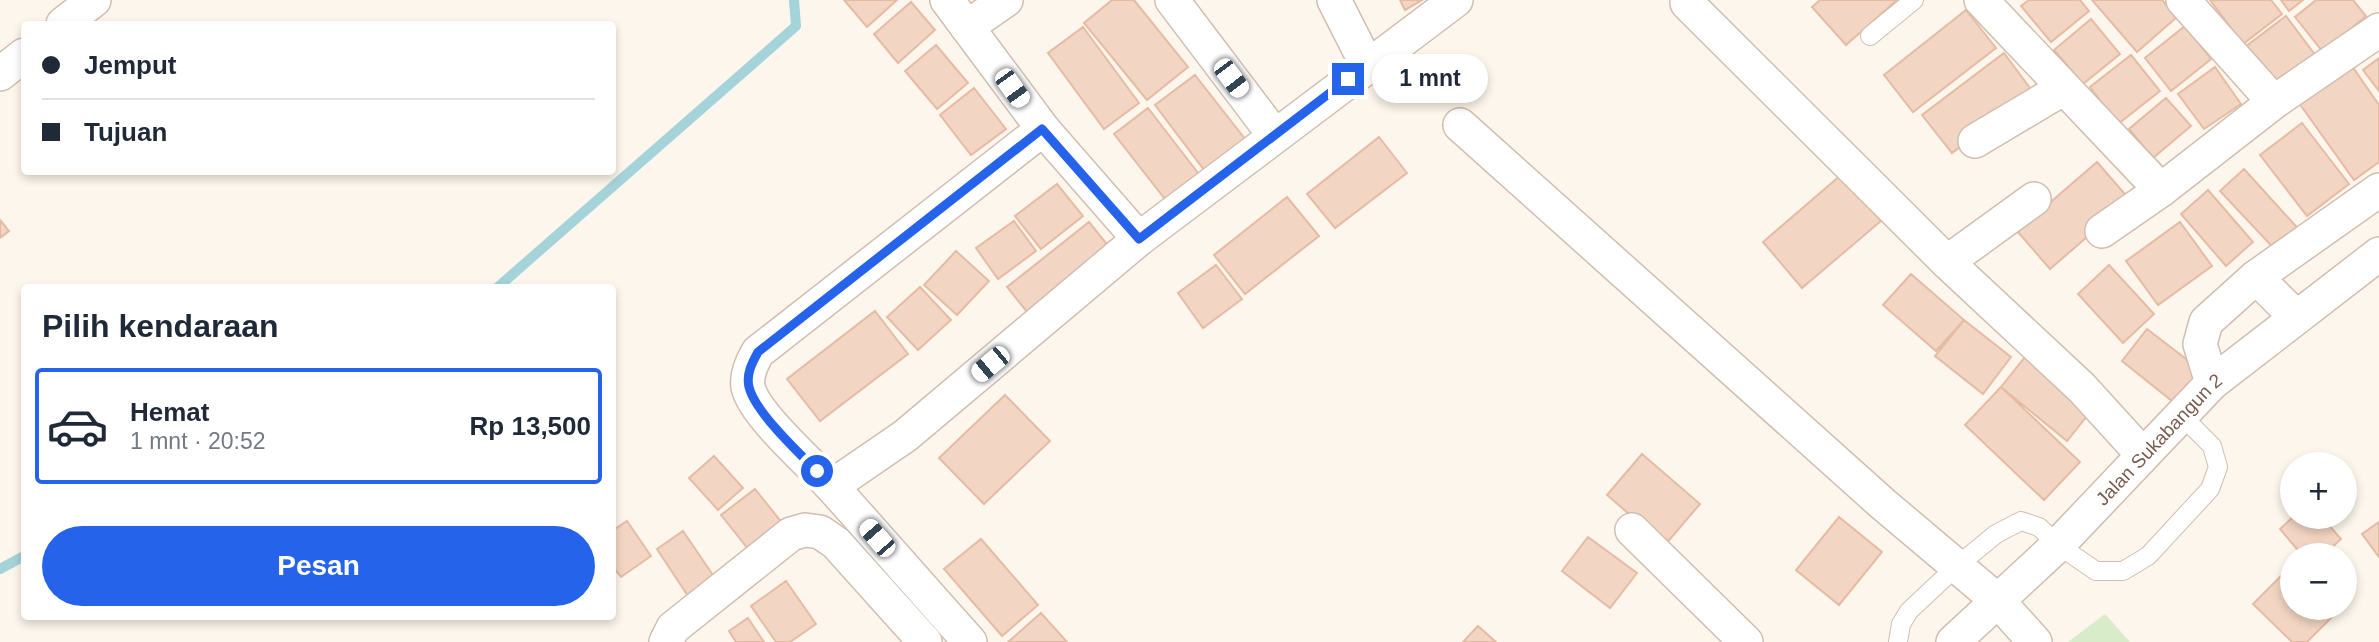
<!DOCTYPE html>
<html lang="id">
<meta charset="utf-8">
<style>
:root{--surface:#fff;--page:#f6f6f7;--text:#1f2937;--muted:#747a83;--line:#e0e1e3;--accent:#2563eb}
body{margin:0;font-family:Helvetica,sans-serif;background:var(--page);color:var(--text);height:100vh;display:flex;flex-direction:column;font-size:26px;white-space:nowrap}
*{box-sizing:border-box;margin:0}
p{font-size:23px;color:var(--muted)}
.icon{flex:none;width:38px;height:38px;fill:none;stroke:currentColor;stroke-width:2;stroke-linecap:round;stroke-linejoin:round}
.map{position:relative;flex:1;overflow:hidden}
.drawer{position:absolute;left:21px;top:284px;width:595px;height:336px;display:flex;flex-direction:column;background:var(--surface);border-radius:7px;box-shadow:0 4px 10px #0003}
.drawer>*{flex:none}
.guide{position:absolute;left:21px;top:21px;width:595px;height:154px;border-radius:7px;box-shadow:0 4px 10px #0003;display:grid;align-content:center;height:154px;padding:0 21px;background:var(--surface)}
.buttons{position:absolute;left:2280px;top:452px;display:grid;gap:14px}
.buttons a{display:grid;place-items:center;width:77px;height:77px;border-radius:50%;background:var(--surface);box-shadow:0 4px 10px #0003;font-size:35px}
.end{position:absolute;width:32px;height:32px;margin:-16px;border:9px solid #2563eb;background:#fff;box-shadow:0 0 0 4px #fff}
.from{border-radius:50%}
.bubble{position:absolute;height:49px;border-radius:24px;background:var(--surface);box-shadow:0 4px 10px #0003;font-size:23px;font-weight:700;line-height:49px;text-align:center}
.car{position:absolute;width:21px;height:42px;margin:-21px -10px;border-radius:9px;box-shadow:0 0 5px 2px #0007;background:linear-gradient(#fff 24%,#345 0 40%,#fff 0 76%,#345 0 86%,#fff 0)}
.guide b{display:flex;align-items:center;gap:24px;height:66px;font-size:26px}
.guide b+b{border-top:2px solid var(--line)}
.guide i{width:18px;height:18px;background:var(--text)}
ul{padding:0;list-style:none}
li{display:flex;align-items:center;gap:21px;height:116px;margin:0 14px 10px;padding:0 7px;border:4px solid transparent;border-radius:7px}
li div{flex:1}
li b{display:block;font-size:26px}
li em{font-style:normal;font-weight:700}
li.current{border-color:var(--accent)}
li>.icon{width:63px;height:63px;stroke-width:1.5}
h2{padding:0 21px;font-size:32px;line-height:84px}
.action{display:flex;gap:14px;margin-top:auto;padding:14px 21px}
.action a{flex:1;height:80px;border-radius:42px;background:var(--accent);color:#fff;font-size:28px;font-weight:700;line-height:80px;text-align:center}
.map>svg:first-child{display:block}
.green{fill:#d8ecc9}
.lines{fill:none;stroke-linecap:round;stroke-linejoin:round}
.stream{stroke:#a5d3da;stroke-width:10}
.building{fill:#f3d5c3;stroke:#e6bba3;stroke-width:2}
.lane-casing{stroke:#d1beb0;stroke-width:20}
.street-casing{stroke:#d1beb0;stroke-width:36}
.lane{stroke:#fff;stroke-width:18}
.street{stroke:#fff;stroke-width:33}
.route{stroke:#2563eb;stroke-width:9}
.labels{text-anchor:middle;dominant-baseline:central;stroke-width:5;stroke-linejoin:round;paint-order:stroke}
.street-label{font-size:19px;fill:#7a5c4d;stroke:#fffaf3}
</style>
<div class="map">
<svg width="2379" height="642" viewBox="0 0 2379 642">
<rect width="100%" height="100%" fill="#fdf6ec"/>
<!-- green -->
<path class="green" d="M2105 614 2130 642H2068Z"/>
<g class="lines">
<!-- stream -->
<path class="stream" d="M498 287 796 26 794 0
M0 569 24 556"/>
</g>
<!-- building -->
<path class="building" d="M844 0H897L867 27Z
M1112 0H1134L1188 67 1147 100 1084 23Z
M1400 0H1422L1405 10Z
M1820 0H1897L1846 45 1812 7Z
M2029 0H2080L2089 11 2051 42 2021 6Z
M2092 0H2162L2177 17 2137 52Z
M2210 0H2271L2282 14 2243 44Z
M2281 0H2303L2289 11Z
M2316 0H2353L2366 16 2323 52 2295 17Z
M911 2 935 30 898 63 874 34Z
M1966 10 1996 48 1913 112 1884 75Z
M2286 16 2316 56 2275 87 2245 47Z
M2091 19 2120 54 2083 84 2054 50Z
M2185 26 2211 59 2171 91 2145 58Z
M1083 27 1139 103 1104 129 1048 53Z
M936 45 968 83 937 109 905 71Z
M2004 53 2033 92 1952 153 1922 115Z
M2131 55 2160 91 2118 124 2090 87Z
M2379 58V91L2363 70Z
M2352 66 2379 105V162L2354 180 2299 103Z
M2215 67 2241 104 2204 129 2178 94Z
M1195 75 1249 144 1208 175 1155 105Z
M974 88 1006 129 971 155 940 115Z
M2166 98 2191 126 2153 158 2129 129Z
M1148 108 1205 182 1172 208 1114 134Z
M2302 123 2349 184 2307 216 2260 155Z
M1379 137 1407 173 1335 228 1307 194Z
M2097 162 2130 200 2050 269 2017 231Z
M2244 169 2304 235 2281 256 2220 191Z
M1841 175 1881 221 1802 288 1763 242Z
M1057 184 1083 216 1041 249 1015 216Z
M2208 190 2253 242 2226 266 2181 214Z
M1287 197 1319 236 1245 294 1214 255Z
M0 220 9 231 0 238Z
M1014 221 1036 251 998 279 976 248Z
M1089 222 1114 253 1032 318 1007 287Z
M2180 222 2212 266 2158 305 2126 261Z
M956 251 989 281 957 315 924 285Z
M1216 265 1242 299 1203 328 1178 293Z
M2109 265 2154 314 2123 343 2078 294Z
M1911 274 1964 320 1936 351 1883 305Z
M920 287 951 320 918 350 887 317Z
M875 311 908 354 820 421 787 379Z
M1964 320 2011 357 1983 394 1935 356Z
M2147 329 2203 372 2177 405 2122 361Z
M2025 357 2091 411 2067 441 2001 387Z
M2001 387 2080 462 2044 500 1965 425Z
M1005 395 1050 441 984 504 939 458Z
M1642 454 1700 504 1665 545 1607 495Z
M714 456 743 488 718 510 689 478Z
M755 489 787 529 753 555 721 515Z
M2294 516H2321L2341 539 2324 555H2302L2280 529Z
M1839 517 1882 552 1839 605 1796 570Z
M627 521 651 556 621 577 612 566V531Z
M2379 522V557L2362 534Z
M683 531 717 581 690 599 657 549Z
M1588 537 1637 573 1610 608 1562 571Z
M981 539 1038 605 1002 636 944 569Z
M2292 565V607L2341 608 2307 642H2292L2253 604Z
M786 581 816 624 790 642H776L751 606Z
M1041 613 1067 642H1008Z
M748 618 764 642H736L729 631Z
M1478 626 1496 642H1463Z"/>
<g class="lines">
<!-- lane casing -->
<g class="lane-casing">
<path id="lane" d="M1870 36 1914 0
M1898 642 1901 624 1909 611 1957 566 1996 534 2021 521 2039 527 2058 545 2096 571H2123L2148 556 2210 489 2218 467 2212 446 2181 415"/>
</g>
<!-- street casing -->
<g class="street-casing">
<g id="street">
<path d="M947 0 1043 129 1139 239"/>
<path d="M1172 0 1275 136"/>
<path d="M1334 0 1367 65"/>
<path d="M1981 0 2161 190"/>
<path d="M2183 0 2274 102"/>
<path d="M1687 3 1947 262 2082 388 2143 455"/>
<path d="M63 24 94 0"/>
<path d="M967 27 1006 0"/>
<path d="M0 74 24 55"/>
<path d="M1460 125 1883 504 1998 601 2035 642"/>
<path d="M1975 141 2064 88"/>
<path d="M2102 231 2161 190 2274 102 2379 30"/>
<path d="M1947 262 2034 199"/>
<path d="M2256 277 2296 317"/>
<path d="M2212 383 2200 344 2206 322 2256 277 2379 190"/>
<path d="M832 486 905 436 1139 239 1456 0"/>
<path d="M1632 530 1746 642"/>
<path d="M666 642 673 628 791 534 805 530 820 532 836 543 925 642"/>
<path d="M970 642C924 591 880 540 834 489 814 466 754 415 748 387 746 374 752 362 758 352L1043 129"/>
<path id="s1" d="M1953 642 2058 545 2212 383 2379 254"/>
</g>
</g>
<!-- lane -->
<use href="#lane" class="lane"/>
<!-- street -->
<use href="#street" class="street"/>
</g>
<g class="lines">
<!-- route -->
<path class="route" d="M817 471C799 453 755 412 749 387 746 374 752 363 758 352L1042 129 1139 239 1348 79"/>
</g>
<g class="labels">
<!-- street labels -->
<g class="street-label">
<text stroke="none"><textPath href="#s1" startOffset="289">Jalan Sukabangun 2</textPath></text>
</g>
</g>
</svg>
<div class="buttons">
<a>+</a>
<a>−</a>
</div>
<i class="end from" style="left:817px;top:471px"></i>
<i class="end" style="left:1348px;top:79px"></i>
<div class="bubble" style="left:1372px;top:54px;width:116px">1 mnt</div>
<i class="car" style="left:1231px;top:78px;rotate:143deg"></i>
<i class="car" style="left:1012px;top:88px;rotate:144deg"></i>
<i class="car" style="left:990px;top:364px;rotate:230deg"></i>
<i class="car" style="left:877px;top:538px;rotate:319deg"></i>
<div class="guide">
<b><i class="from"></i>Jemput</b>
<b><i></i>Tujuan</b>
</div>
<section class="drawer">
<h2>Pilih kendaraan</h2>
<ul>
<li class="current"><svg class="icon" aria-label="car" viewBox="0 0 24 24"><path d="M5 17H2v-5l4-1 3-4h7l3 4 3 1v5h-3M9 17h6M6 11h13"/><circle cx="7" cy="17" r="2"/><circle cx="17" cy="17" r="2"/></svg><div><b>Hemat</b><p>1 mnt · 20:52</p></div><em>Rp 13,500</em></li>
</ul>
<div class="action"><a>Pesan</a></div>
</section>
</div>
